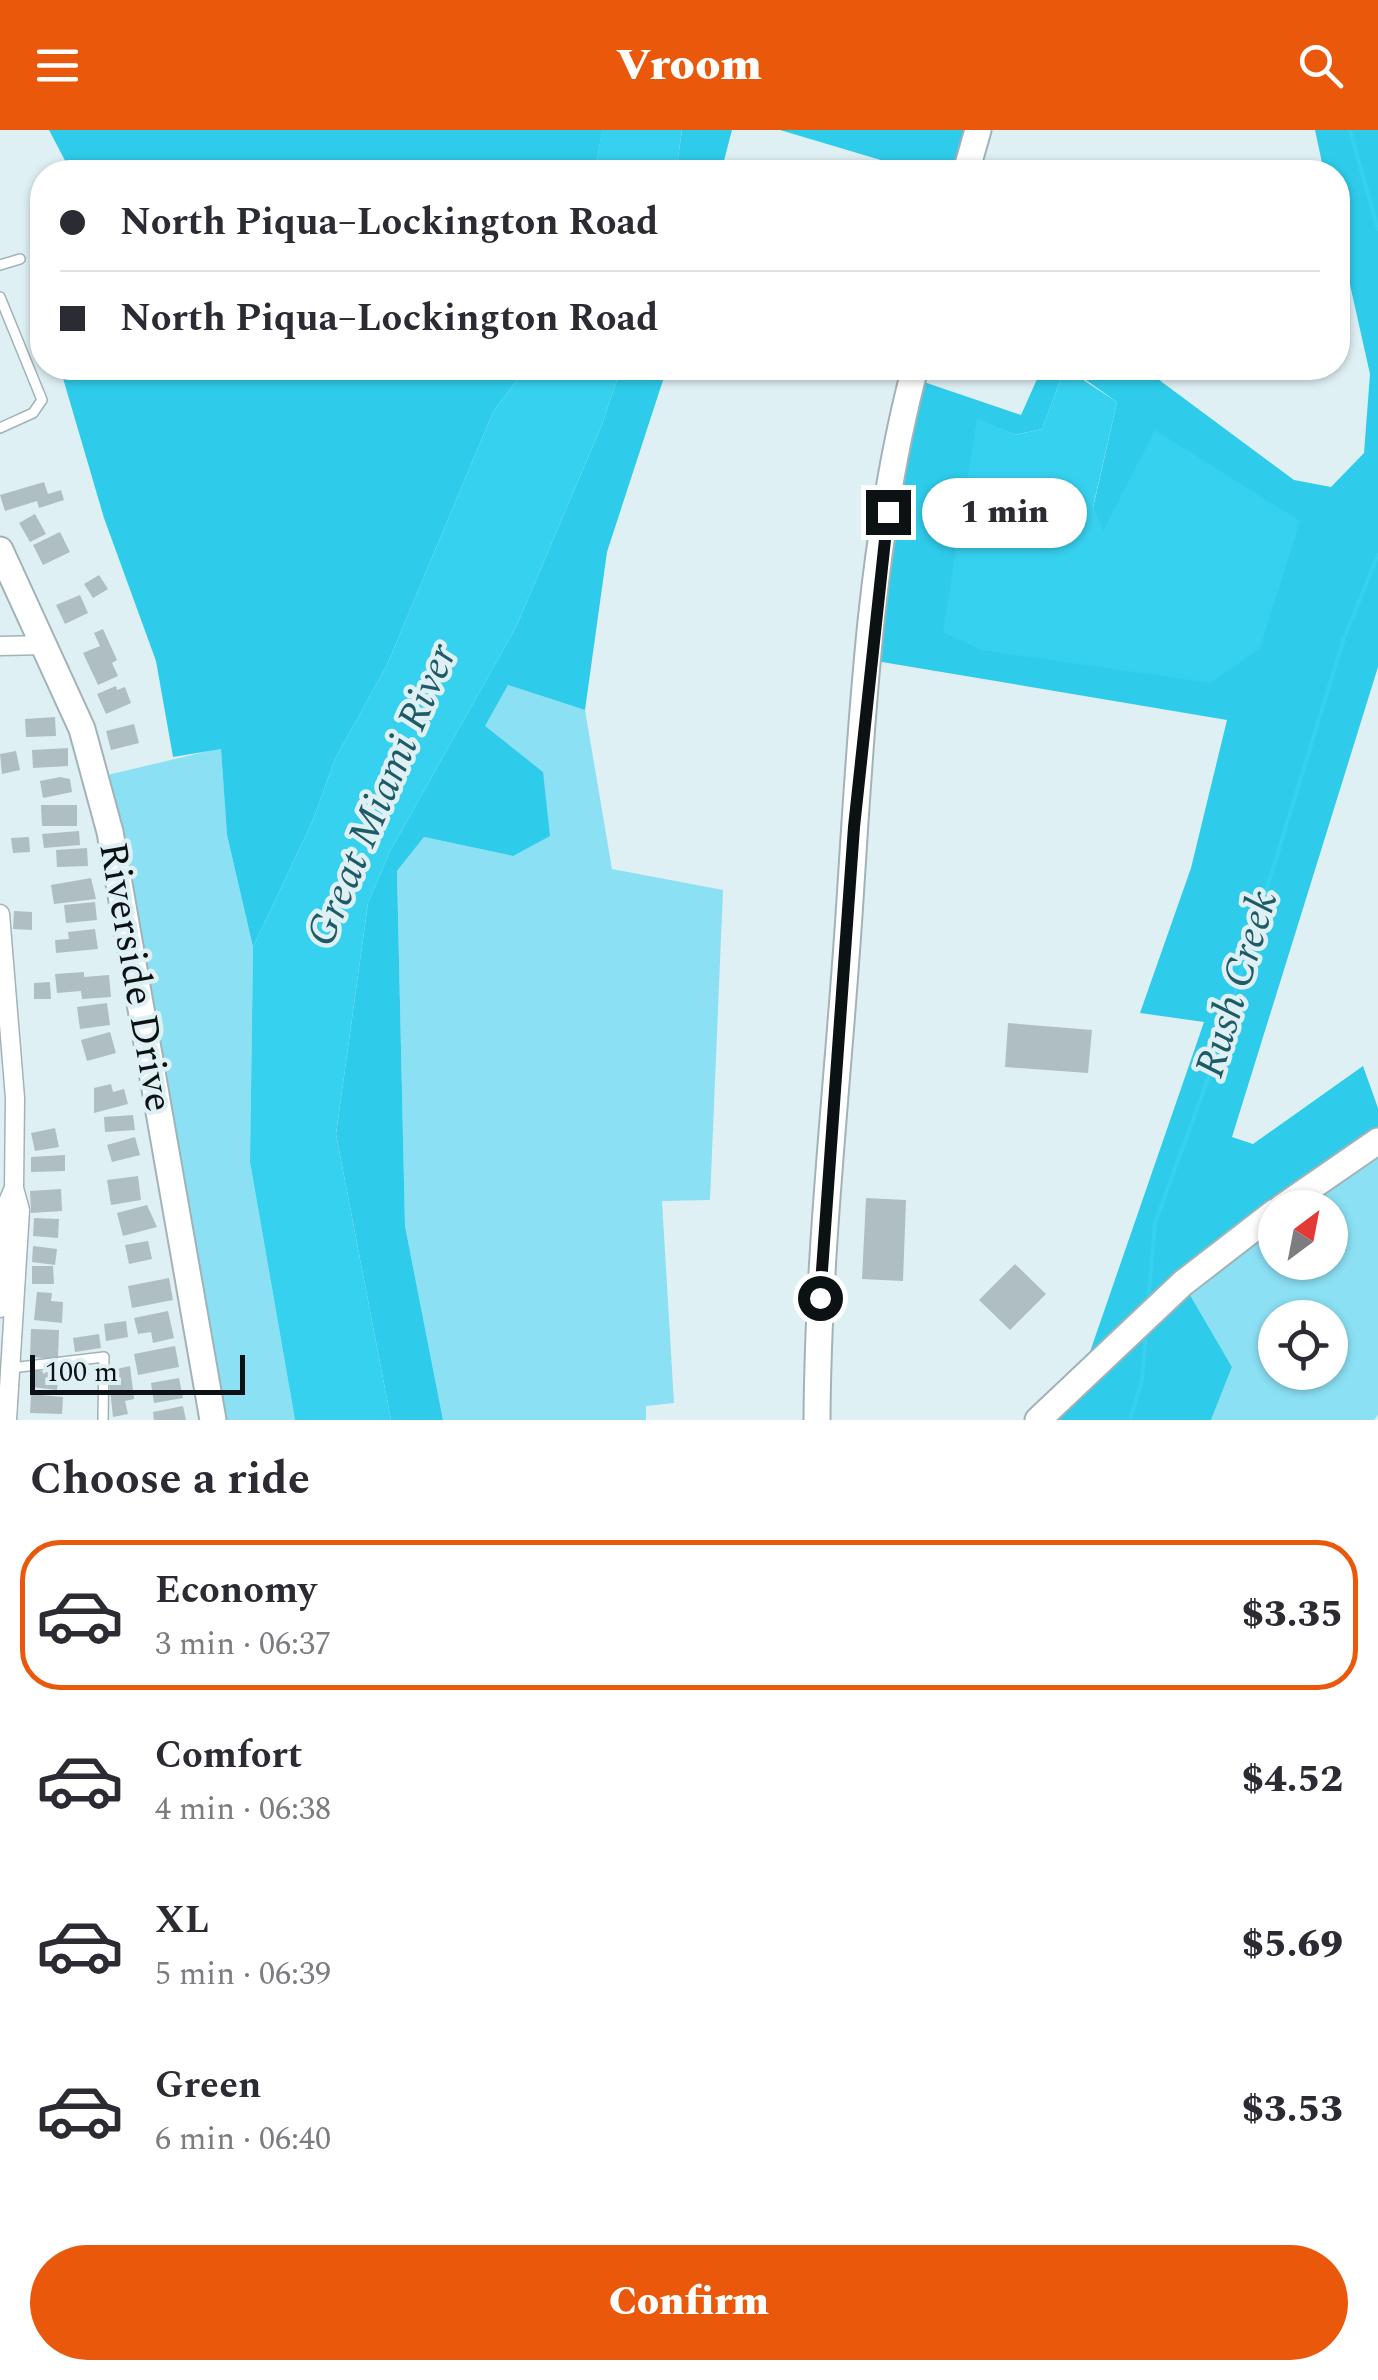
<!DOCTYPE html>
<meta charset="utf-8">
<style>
:root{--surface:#fff;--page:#f7f7f7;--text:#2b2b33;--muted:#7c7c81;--line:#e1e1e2;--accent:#ea580c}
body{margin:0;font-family:Spectral,serif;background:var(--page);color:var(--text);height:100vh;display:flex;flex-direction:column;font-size:38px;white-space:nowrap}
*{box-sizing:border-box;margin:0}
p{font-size:32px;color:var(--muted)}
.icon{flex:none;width:55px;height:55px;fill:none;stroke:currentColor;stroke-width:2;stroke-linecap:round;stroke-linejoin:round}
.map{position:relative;height:1290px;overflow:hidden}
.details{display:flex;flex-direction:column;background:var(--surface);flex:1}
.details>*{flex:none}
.banner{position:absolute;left:30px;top:30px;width:1320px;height:220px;border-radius:40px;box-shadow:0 2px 8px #0004;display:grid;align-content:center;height:220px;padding:0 30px;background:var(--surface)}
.needle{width:65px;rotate:32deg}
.fabs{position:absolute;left:1258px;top:1060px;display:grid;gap:20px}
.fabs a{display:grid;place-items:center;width:90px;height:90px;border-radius:50%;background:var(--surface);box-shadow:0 2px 8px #0004;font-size:50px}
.scale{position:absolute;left:30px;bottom:25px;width:215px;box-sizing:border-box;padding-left:10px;border:5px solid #0c1214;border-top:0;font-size:28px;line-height:35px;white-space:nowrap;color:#0c1214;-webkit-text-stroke:8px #dff0f4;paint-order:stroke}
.end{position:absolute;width:45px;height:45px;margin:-22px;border:12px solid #0c1214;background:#fff;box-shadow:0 0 0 5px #fff}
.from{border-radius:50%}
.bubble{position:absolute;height:70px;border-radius:35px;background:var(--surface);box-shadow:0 2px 8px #0004;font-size:32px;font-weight:800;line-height:70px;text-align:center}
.banner b{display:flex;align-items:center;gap:35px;height:95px;font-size:38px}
.banner b+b{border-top:2px solid var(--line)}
.banner i{width:25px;height:25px;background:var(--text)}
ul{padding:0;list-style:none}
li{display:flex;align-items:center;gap:30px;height:150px;margin:0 20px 15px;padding:0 10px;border:5px solid transparent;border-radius:40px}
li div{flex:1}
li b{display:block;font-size:38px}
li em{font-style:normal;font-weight:800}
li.selected{border-color:var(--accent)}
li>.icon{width:90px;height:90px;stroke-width:1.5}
h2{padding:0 30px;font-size:45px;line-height:120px}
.primary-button{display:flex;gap:20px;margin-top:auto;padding:20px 30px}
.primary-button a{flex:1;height:115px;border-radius:60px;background:var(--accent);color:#fff;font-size:40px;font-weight:800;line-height:115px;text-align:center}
header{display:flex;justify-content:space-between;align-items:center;height:130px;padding:0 30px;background:var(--accent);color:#fff;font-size:45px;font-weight:800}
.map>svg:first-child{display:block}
.green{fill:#8be0f4;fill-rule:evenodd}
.forest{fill:#2eccea}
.water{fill:#36d1ef}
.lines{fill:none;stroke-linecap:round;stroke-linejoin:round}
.stream{stroke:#36d1ef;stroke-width:4}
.building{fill:#aebec2}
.lane-casing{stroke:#a2b3b7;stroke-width:12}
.street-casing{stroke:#a2b3b7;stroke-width:21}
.secondary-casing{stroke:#a2b3b7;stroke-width:29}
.lane{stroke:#fff;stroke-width:9}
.street{stroke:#fff;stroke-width:18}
.secondary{stroke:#fff;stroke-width:25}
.route{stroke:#0c1214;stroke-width:12}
.labels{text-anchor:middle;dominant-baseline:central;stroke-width:9;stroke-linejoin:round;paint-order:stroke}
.street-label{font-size:40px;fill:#0c1214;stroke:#dff0f4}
.water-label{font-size:42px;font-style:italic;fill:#1f5b67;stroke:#dff0f4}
</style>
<header><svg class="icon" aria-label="menu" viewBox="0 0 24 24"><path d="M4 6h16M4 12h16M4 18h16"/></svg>Vroom<svg class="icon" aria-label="search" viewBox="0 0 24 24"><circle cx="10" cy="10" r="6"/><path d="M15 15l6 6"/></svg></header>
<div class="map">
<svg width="1378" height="1290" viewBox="0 0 1378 1290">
<rect width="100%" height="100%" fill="#dff0f4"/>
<!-- green -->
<path class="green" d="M508 555 585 580 612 739 723 760 710 1070 662 1071 674 1273 646 1276V1290H443L405 1096 397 741 424 707 513 726 543 642 484 597Z
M221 618 227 705 253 817 250 1032 295 1290H213L95 648Z
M1378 1011V1285L1374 1290H1211L1232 1237 1183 1153 1275 1082V1132H1330V1078L1281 1077ZM1275 1188H1330V1242H1275Z"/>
<!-- forest -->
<path class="forest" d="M49 0H602V2L595 42H71Z
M682 0H732L721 42H676Z
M780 0H974L966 42H921Z
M1315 0H1378V537L1232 1007 1253 1014 1363 936 1378 978V1011L1183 1153 1232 1237 1211 1290H1038L1082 1245 1204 892 1140 883 1191 738 1227 590 870 530 912 248 1021 285 1042 238H1065L1042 299 1015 305 977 289 1103 402 1093 378 1117 272 1069 238H1143L1294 350 1331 357 1364 323 1370 244 1338 101V42H1324Z
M60 238H526L493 282 387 535 335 629 313 690 253 817 227 705 221 619 173 627 156 531 104 388Z
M621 238H667L607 422 585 580 508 555 485 596 543 642 550 706 513 726 424 707 397 741 405 1096 443 1290H391L336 1004 368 773 390 721 516 497 601 297Z"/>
<!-- water -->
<path class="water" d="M602 0H682L676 42H595Z
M526 238H621L601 297 516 497 390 721 368 773 336 1004 391 1290H295L250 1032 253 817 313 690 335 629 387 535 493 282Z
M1065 238 1117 272 1093 377 1103 401 1155 300 1300 391 1260 518 1211 553 981 520 943 502 977 288 1015 305 1042 299Z"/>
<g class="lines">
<!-- stream -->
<path class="stream" d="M1350 0 1378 99
M1148 1173 1155 1093 1209 946 1344 508 1378 425
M1130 1290 1142 1250 1146 1202"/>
</g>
<!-- building -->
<path class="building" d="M44 352 48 364 61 360 64 370 39 378 37 371 5 381 0 365Z
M35 384 46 404 30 412 19 393Z
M60 402 70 422 43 435 33 415Z
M99 445 108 459 93 468 84 454Z
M80 465 88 483 65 494 56 475Z
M103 499 117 530 112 533 118 546 98 555 83 523 100 516 94 503Z
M116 556 117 560 125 557 131 573 106 584 97 564Z
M55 587 56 606 26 607 25 589Z
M134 594 139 613 111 620 106 601Z
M68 618V636L33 638 32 620Z
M16 621 20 640 2 644 0 624Z
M60 647 70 649 72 662 43 668 40 651Z
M41 675H77V696H42Z
M79 701 80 715 44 718 42 704Z
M29 707 30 722 13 723 11 708Z
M87 718 88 736 57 737 56 720Z
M91 748 96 769 54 774 51 755Z
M95 772 97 790 66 793 64 775Z
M14 781 32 782V800L13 799Z
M95 799 98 819 56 823 55 810 69 809 68 802Z
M84 842V847L109 845 111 867 82 869 81 861 57 863 55 844Z
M50 852 51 869H34V853Z
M107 873 110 895 80 899 77 877Z
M1008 893 1092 900 1088 943 1005 937Z
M110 902 116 923 87 931 81 910Z
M111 954 113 962 124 959 128 974 94 983V958Z
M133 985 135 1000 105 1002 104 987Z
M55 998 59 1017 35 1021 31 1003Z
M135 1007 140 1025 112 1032 107 1015Z
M65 1025V1041L31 1042V1027Z
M138 1046 141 1070 111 1075 107 1050Z
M61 1059 62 1081 31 1083 30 1061Z
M866 1068 906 1070 903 1151 862 1149Z
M147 1075 157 1097 123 1106 117 1083Z
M34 1088 59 1089 58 1108 33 1106Z
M148 1111 152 1129 129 1134 125 1115Z
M33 1116 57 1119 55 1135 32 1132Z
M1015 1134 1046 1164 1010 1200 979 1170Z
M32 1136H53L54 1154H32Z
M169 1148 173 1170 132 1178 128 1156Z
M37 1162 52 1163 51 1171 63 1172 62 1193 34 1190Z
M168 1181 174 1208 153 1213 151 1202 138 1204 134 1188Z
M126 1191 128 1207 106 1211 104 1194Z
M31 1199 59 1200 58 1229 30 1227Z
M99 1204 101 1218 75 1222 73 1208Z
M175 1216 179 1237 138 1245 134 1224Z
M130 1236 134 1269 125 1271 128 1284 113 1287 108 1241Z
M34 1240 59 1244 57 1260 31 1257Z
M179 1248 183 1268 154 1273 151 1253Z
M31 1264 63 1267 62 1284 30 1283Z
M183 1276 186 1290H154L153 1282Z"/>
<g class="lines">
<!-- lane casing -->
<g class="lane-casing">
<path id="lane" d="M0 135 20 129
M0 167 42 270 33 283 0 298
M11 1238 104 1227 103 1290"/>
</g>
<!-- street casing -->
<g class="street-casing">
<path id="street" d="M0 516 46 515
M0 784 15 968 14 1058 20 1080 7 1290
M0 1178 5 1079 14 1058"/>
</g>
<!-- secondary casing -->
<g class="secondary-casing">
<path id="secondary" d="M966 42 978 0
M0 420 82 599 110 702 213 1290
M1281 1078 1378 1011
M817 1290C818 1121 838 953 849 785 861 605 869 411 915 238
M1038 1290 1183 1153 1275 1082"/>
</g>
<!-- lane -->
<use href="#lane" class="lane"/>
<!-- street -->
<use href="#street" class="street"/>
<!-- secondary -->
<use href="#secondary" class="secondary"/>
</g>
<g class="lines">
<!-- route -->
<path class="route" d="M820 1168 854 697 888 382"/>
</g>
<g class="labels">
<!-- street labels -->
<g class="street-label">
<text transform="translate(135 847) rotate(80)">Riverside Drive</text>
</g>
<!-- water labels -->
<g class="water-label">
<text transform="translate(382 665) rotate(-67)">Great Miami River</text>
<text transform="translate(1237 854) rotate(-73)">Rush Creek</text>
</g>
</g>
</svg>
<div class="fabs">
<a><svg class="needle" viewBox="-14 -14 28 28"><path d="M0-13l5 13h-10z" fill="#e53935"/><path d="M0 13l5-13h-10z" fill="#7c7c81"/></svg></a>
<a><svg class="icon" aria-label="locate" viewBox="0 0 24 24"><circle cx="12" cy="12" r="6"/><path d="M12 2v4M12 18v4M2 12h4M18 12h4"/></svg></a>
</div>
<div class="scale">100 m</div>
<i class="end from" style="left:820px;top:1168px"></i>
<i class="end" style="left:888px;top:382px"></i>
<div class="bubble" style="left:922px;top:348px;width:165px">1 min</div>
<div class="banner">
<b><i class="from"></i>North Piqua–Lockington Road</b>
<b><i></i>North Piqua–Lockington Road</b>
</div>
</div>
<section class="details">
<h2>Choose a ride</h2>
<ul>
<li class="selected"><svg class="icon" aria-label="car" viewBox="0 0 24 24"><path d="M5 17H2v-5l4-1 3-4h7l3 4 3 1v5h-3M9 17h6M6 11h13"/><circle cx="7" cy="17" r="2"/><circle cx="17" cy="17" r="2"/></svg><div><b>Economy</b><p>3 min · 06:37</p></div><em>$3.35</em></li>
<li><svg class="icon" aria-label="car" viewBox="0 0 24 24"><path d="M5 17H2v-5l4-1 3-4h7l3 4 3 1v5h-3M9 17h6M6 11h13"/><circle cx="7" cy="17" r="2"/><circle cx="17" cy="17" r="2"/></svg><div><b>Comfort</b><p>4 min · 06:38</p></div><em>$4.52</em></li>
<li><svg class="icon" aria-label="car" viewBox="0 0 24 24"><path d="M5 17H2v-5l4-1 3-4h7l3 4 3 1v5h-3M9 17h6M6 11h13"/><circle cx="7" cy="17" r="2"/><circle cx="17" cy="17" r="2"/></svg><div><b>XL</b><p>5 min · 06:39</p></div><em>$5.69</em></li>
<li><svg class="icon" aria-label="car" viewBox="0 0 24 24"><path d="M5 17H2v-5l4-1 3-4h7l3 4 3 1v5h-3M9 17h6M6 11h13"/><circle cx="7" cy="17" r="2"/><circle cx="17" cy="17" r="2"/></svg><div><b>Green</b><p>6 min · 06:40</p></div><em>$3.53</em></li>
</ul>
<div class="primary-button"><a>Confirm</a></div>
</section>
